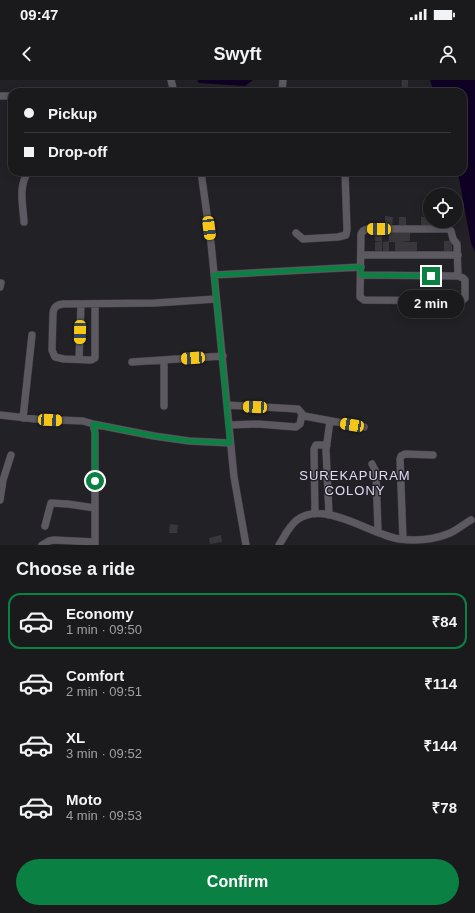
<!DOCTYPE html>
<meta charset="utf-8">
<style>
:root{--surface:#1a191c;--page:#232225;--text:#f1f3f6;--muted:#9fa0a3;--line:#38383b;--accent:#0b8043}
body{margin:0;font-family:Helvetica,sans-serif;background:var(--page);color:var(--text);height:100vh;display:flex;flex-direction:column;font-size:15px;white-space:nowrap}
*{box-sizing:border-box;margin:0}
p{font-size:13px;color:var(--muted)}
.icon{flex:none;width:22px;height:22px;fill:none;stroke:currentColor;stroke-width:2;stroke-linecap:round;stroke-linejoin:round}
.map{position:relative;height:465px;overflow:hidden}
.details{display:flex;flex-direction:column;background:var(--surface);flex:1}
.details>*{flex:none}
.guide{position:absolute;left:8px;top:8px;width:459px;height:88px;border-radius:12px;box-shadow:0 2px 10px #0003,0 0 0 1px var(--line);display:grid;align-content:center;height:88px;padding:0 16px;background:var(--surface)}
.controls{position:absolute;left:423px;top:108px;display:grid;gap:8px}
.controls a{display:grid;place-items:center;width:40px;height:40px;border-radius:50%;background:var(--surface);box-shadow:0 2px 10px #0003,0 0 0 1px var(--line);font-size:20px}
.end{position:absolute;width:18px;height:18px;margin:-9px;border:5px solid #0b8043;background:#fff;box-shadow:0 0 0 2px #fff}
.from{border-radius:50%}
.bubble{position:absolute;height:28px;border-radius:14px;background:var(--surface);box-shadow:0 2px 10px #0003,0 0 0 1px var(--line);font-size:13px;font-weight:600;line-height:28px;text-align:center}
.car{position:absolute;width:12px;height:24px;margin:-12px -6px;border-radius:5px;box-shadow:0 0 3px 1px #0007;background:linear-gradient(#f5c518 24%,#345 0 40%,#f5c518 0 76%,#345 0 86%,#f5c518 0)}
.guide b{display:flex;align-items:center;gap:14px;height:38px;font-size:15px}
.guide b+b{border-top:1px solid var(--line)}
.guide i{width:10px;height:10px;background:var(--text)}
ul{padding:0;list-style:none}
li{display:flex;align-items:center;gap:12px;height:56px;margin:0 8px 6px;padding:0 8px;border:2px solid transparent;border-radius:12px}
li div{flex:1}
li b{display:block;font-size:15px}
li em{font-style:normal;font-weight:600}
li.current{border-color:var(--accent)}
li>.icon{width:36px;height:36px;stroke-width:1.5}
h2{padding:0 16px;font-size:18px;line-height:48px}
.cta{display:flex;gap:8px;margin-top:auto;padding:8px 16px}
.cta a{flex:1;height:46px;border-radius:24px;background:var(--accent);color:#fff;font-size:16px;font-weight:600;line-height:46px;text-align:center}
.status{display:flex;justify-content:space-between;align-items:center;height:28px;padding:0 20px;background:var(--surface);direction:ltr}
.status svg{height:11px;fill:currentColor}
header{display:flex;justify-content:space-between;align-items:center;height:52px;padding:0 16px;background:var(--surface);font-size:18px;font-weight:600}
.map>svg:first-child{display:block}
.water{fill:#0f0024}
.building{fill:#39373c}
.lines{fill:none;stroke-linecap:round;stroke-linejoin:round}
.minor-casing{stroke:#3f3d42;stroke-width:8}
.minor{stroke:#5c5a60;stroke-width:7}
.route{stroke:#0b8043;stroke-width:5}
.labels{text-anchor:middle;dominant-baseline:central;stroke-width:3;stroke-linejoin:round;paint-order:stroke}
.neighbourhood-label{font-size:13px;letter-spacing:1px;fill:#e2d9f6;stroke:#222126}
</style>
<div class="status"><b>09:47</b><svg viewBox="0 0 49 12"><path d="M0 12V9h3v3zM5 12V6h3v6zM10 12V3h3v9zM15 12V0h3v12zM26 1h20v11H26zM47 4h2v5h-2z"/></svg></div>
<header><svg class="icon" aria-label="back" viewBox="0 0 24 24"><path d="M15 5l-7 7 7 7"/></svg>Swyft<svg class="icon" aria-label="person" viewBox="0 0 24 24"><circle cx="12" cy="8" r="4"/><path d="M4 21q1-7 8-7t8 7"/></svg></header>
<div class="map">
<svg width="475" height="465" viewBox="0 0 475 465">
<rect width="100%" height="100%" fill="#222126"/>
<!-- water -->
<path class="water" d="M197 0H253L245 6 199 3Z
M430 0H475V172L471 163 458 93V92H463C463 85 465 77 463 71V12H434Z"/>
<!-- building -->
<path class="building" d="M402 0H408V11H401Z
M385 136 393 137 392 147H385Z
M399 137H406V147H399Z
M421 137H430V141H434V147L421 148Z
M374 151H382V162L375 161Z
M389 151 410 152V161L400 162H417V172H395V162H389Z
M389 161V171H383V162Z
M444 161H452V173H444Z
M375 162H382V172H375Z
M417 222H431L430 234H417Z
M170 444 178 445 177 453H169Z
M221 455 222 462 210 464 209 458Z"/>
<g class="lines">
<!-- minor casing -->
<g class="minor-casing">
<path id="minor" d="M171 0 174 12
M282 12 283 0
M0 16H12
M201 92 211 163 234 397 246 465
M24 142C23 125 18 107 28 92
M296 153 303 159 338 157 346 155 347 150 345 92
M361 175H458
M214 195 361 187
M361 195 458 196 457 164 453 159 451 151 449 149H367L363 151 361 154 360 217 364 220 462 221 465 218V200L463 198 458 196
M0 207 1 203
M95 224V278L91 280 64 279 55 277 52 270 53 233C54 227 56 225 63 224L155 223 216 219
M79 279 81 224
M164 280V326
M132 282 223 276
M227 325 298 329 304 336 364 347
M0 335 35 339 83 341 93 344 95 353V465
M23 338 32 255
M93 344 154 356 189 361 230 363
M229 345 258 344 296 347 300 344 302 334
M372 384 376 392 378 451
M0 420 3 400 11 375
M315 434 314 369 316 365H327
M329 435 326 370 330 341
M45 446 51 423 68 424 95 428
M403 459 400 379 401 376 405 374 433 375
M42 465 49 461 54 460 95 462
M279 465C284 457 289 446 297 440 324 419 371 455 399 459 416 461 434 460 450 453 457 450 464 444 471 440"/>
</g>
<!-- minor -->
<use href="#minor" class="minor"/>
</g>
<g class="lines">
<!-- route -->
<path class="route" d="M95 401V353L93 344 154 356 189 361 230 363 214 195 361 187V195L431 196"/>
</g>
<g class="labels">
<!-- neighbourhood labels -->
<g class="neighbourhood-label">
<text x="355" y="395">SUREKAPURAM<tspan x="355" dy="15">COLONY</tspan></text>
</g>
</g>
</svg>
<div class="controls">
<a><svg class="icon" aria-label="locate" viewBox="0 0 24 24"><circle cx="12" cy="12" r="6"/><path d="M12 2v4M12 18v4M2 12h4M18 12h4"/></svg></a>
</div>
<i class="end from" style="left:95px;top:401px"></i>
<i class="end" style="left:431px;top:196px"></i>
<div class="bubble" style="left:398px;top:210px;width:66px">2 min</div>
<i class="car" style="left:209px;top:148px;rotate:173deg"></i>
<i class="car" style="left:379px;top:149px;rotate:271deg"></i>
<i class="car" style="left:80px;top:252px;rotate:181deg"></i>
<i class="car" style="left:193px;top:278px;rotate:266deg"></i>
<i class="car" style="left:255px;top:327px;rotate:273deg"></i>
<i class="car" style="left:50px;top:340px;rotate:93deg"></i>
<i class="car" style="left:352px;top:345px;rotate:280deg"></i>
<div class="guide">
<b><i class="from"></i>Pickup</b>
<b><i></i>Drop-off</b>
</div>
</div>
<section class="details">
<h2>Choose a ride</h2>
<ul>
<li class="current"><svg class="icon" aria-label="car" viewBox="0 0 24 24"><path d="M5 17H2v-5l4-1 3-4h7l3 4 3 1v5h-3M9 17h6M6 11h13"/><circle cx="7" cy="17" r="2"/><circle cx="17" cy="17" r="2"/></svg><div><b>Economy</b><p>1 min · 09:50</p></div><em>₹84</em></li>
<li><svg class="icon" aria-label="car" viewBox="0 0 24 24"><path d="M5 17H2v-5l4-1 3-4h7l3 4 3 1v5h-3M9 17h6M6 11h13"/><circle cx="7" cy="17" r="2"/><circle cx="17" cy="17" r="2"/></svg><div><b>Comfort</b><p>2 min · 09:51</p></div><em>₹114</em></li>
<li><svg class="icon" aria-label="car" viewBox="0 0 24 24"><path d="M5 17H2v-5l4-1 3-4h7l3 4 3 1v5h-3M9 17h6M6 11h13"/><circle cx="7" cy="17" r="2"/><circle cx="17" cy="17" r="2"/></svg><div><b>XL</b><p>3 min · 09:52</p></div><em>₹144</em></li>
<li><svg class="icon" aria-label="car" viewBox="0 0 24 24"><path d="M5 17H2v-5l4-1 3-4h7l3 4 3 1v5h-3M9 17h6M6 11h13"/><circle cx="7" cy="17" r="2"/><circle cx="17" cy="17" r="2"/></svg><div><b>Moto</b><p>4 min · 09:53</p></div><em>₹78</em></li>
</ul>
<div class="cta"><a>Confirm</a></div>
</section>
